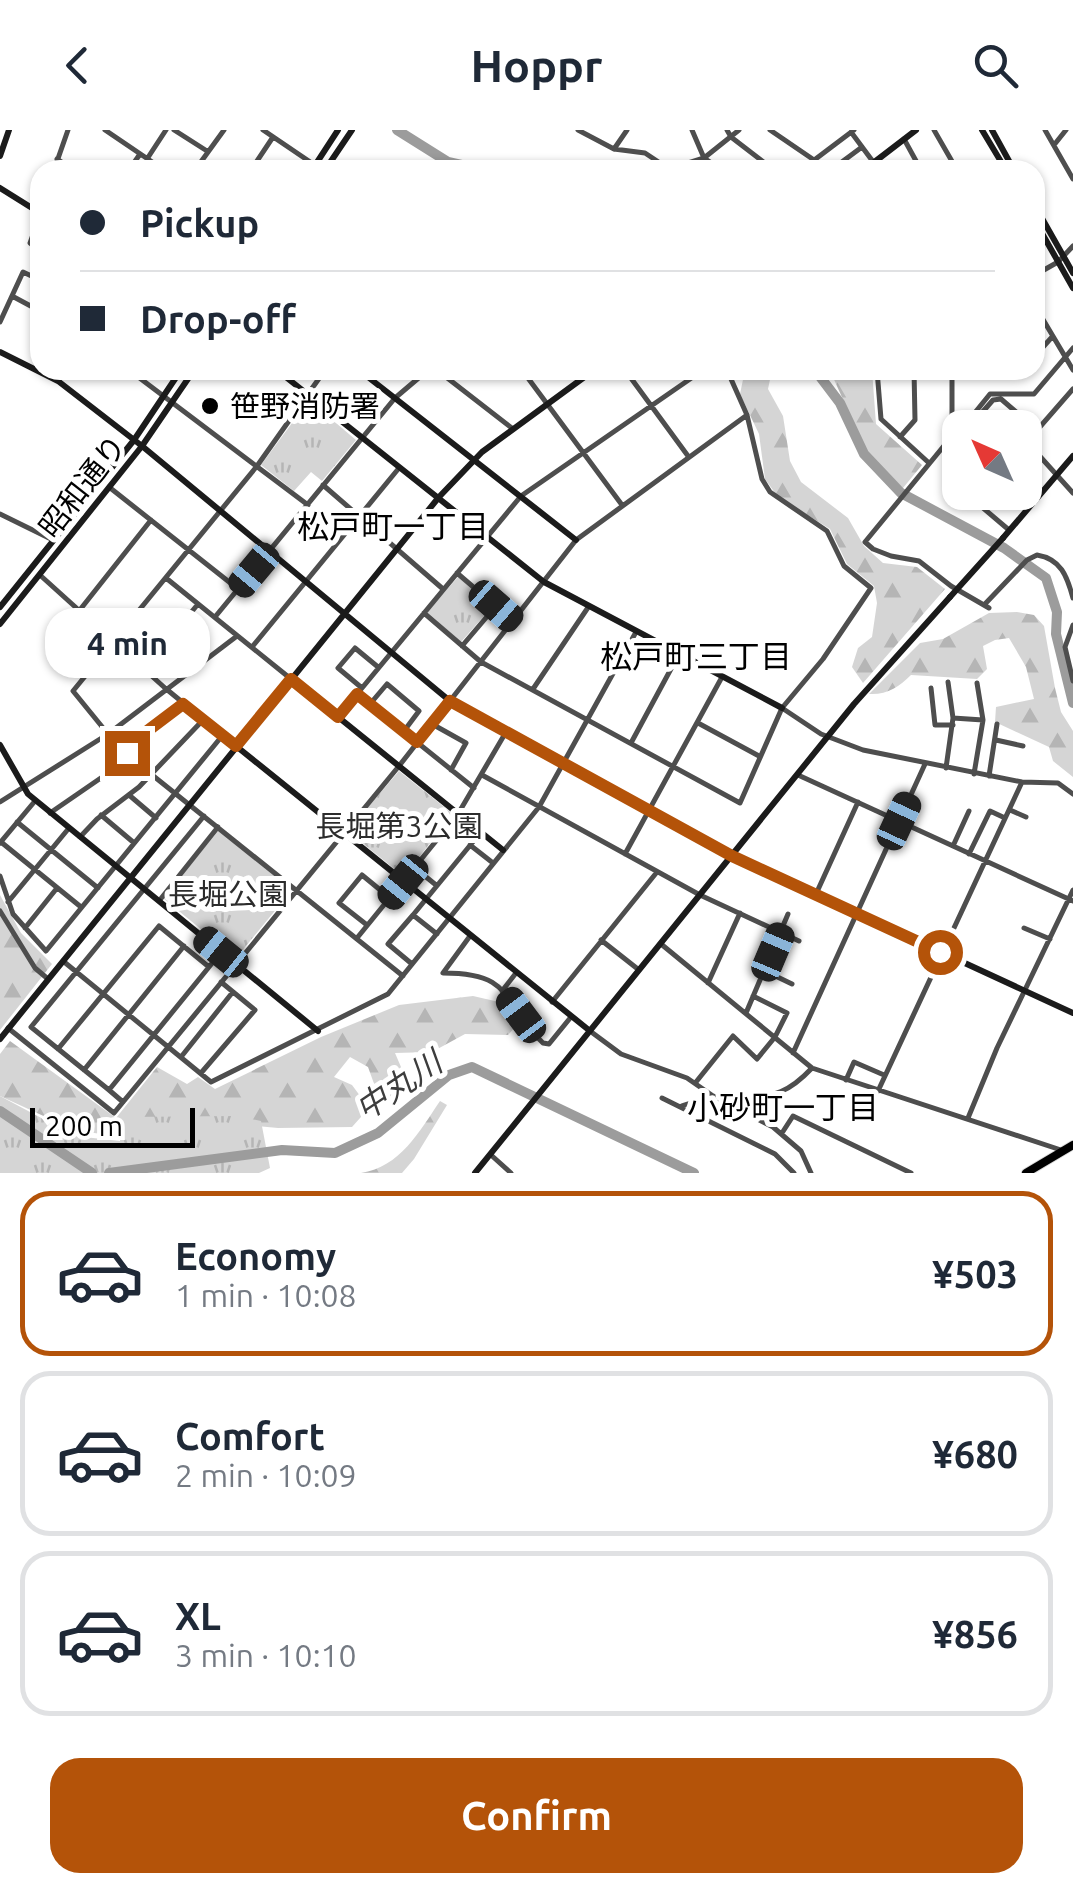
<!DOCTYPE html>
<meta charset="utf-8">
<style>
:root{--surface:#fff;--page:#f6f6f7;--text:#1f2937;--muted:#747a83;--line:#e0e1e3;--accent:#b45309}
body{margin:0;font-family:Ubuntu,"Noto Sans JP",sans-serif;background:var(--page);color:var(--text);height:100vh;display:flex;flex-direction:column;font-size:38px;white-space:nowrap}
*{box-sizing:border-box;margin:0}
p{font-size:32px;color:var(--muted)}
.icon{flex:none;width:55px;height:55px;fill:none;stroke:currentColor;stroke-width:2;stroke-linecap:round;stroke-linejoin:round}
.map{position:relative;height:1043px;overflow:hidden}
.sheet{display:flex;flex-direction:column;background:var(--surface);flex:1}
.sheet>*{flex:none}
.guide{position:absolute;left:30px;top:30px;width:1015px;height:220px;border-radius:30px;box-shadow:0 2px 8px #0004;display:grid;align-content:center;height:220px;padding:0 50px;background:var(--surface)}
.needle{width:65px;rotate:315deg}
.fabs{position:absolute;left:942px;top:280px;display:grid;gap:20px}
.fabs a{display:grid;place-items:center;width:100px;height:100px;border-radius:20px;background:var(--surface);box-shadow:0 2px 8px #0004;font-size:50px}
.scale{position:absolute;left:30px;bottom:25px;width:165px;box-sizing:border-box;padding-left:10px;border:5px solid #000;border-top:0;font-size:28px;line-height:35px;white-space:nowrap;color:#000;-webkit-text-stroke:8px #fff;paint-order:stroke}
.end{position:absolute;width:45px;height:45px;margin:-22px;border:12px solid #b45309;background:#fff;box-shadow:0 0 0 5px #fff}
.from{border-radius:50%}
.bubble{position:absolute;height:70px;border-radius:30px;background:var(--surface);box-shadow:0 2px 8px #0004;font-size:32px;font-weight:600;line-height:70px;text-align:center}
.car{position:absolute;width:30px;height:60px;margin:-30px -15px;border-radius:12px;box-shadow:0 0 8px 2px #0007;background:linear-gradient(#222 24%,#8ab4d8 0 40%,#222 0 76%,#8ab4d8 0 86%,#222 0)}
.guide b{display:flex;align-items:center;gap:35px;height:95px;font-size:38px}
.guide b+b{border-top:2px solid var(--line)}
.guide i{width:25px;height:25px;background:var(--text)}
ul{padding:18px 0 0;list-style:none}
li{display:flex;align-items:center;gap:30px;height:165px;margin:0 20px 15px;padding:0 30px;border:5px solid var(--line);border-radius:30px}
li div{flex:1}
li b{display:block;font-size:38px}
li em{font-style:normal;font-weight:600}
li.active{border-color:var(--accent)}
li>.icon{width:90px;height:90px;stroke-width:1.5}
.cta{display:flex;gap:20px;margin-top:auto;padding:20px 50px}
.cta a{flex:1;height:115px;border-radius:30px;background:var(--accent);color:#fff;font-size:40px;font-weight:600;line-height:115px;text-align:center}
header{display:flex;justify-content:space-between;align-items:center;height:130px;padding:0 50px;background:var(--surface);font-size:45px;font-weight:600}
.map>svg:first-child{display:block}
.forest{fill:url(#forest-firs)}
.park{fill:url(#park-tufts)}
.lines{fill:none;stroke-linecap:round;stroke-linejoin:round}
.river{stroke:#9c9c9c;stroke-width:10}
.primary-casing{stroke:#dbdbdb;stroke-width:10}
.street{stroke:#4e4e4e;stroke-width:5}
.secondary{stroke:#1b1b1b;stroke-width:6}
.primary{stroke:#000;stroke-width:8}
.secondary-bridge{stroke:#1b1b1b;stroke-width:6}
.route{stroke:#b45309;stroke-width:12}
.poi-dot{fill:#000;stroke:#fff;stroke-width:4}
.labels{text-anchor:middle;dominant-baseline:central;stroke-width:10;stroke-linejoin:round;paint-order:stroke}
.poi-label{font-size:30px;fill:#000;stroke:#fff;text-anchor:start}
.street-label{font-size:30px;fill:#000;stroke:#fff}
.park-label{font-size:30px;fill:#2c2c2c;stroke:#fff}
.neighbourhood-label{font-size:32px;fill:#000;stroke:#fff}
.water-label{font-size:32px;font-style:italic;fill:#3d3d3d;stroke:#fff}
</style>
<header><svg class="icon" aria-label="back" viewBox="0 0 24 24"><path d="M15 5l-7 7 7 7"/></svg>Hoppr<svg class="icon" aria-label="search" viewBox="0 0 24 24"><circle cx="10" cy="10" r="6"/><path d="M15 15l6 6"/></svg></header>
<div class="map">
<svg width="1073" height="1043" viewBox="0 0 1073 1043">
<defs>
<pattern id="forest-firs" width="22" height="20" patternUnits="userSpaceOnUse" patternTransform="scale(2.5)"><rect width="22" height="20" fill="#d5d5d5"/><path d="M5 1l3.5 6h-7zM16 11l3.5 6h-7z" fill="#b5b5b5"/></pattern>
<pattern id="park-tufts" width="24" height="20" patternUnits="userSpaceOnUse" patternTransform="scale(2.5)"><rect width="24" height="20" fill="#d5d5d5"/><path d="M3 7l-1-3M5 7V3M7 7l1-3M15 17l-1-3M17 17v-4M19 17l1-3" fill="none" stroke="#b5b5b5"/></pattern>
</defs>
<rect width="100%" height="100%" fill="#fff"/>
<!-- forest -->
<path class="forest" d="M745 240H772L768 259 783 286 790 331 801 352 848 388 864 416 883 433 917 437 945 459 863 553 852 537 858 518 872 507 877 473 874 456 847 434 830 399 778 367 765 349 759 304 740 264Z
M835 240H872L876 294 922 335 903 358 867 323 832 245Z
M1017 482 1034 485 1044 496 1055 558 1061 582 1073 601V647L1053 631 1049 617 995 592 996 577 1034 569 1026 537 1009 508 995 510 983 516 987 539 977 549 911 545C899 557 887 565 869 564L920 513 943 509 989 483Z
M0 765 21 803 52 834 0 900Z
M473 866 499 872 516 896 508 905 465 904 432 922 395 923 404 944 390 969 377 962 368 937 350 927 334 947 352 955 369 978 352 997 278 998 204 991 142 1010 74 1000 0 966V924L10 911 116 988 157 937 187 954 198 947 215 959 321 907 399 875Z
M440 971 447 975 414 1029 402 1043H361C400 1037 419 1002 440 971Z"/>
<!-- park -->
<path class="park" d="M309 270 356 310 322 351 311 342 294 361 261 335Z
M458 447 492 477 461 512 427 482Z
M399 641 453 684 405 745H402L351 704V697Z
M219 700 292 760 236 828 163 768Z
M0 966 75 1006 120 1011 124 987 236 986 261 991 270 1038 259 1043H0Z"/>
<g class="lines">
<!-- river -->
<path class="river" d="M397 0 448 32 484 40
M815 240 840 273 864 324 901 363 1004 418 1046 448 1057 482 1056 504 1073 573
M0 981 92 1043
M109 1043 282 1020 335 1023 378 1003 449 945 472 937 694 1043"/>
<!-- primary casing -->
<g class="primary-casing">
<path id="primary" d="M1026 1043 1073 1015"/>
</g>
<!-- street -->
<path class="street" d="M105 0 164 40
M174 0 207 21
M263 0 322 40
M578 0 614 19 645 23 669 39 704 28 739 0
M692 0 704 28 722 40
M727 0 731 7 774 40
M770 0 814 30
M934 0 957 40
M1045 0 1073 49
M851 2 874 33
M904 9 921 40
M1054 15 1066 0
M614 19 627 0
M57 29 74 40
M147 29 166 0
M54 40 68 0
M129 40 140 24
M195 40 224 0
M251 40 273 7
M801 40 854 0
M831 40 862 17
M40 85 30 113 40 121
M1035 145 1058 132 1073 116
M12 166 40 181
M1035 176 1073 240
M0 192 23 142 40 150
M1035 226 1052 207
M129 240 308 375
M325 240 257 336 73 561 108 604 136 632 403 846
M437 240 513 299
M522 240 622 375
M625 240 688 326
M877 240 881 289 929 333
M952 240V306L865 412 873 419 891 426 919 431 951 456 989 478
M952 243 984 240
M58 251 65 240
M974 298 973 285 990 264H1034L1073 218
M980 298 979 286 993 270 1001 269 1037 300
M900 307 915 290 914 240
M1027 312 1073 363
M1025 314 1073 259
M323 355 443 459
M109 357 238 459
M984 362 976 372 1009 400
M0 384 53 410
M457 443 513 491
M41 446 165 558 236 616
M166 448 291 549
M984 475 1027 430 1037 425C1061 429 1067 446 1073 468
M79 481 151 390
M424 483 481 532 740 673 782 578 823 529 871 458 844 436 827 401 770 362 762 349 747 285 727 240
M215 487 395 268 428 240
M1073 495 1065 517 1073 551
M462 516 496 476
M252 517 399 338
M144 540 198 474
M362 558 338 538 355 518 378 537
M931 558 935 595H953
M533 559 589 476
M357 564 474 658
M370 574 387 554 419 581 404 601
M782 578 821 604 863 620 1022 652 1058 653 1073 664
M338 587 521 366 703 240
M953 588 983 590
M698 593 759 626
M432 594 466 613 451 640
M996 610 1023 616
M631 613 679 524
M946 638 953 588 948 552
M974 644 983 590 977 553
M482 645 700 765 799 811
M798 645 1073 771
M989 646 997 594
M129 665 156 688
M0 672 108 604 237 506
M1010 680 1026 687
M50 683 111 641 141 605 182 574
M101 685 133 712
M17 692 98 758
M80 707 97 689 139 657 203 590
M1 712 81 777
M0 713 35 671
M470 715 493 733
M953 716 969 681
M625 724 722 547
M969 724 990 681 1005 688
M415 738 436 755
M0 746 13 784 46 821 222 606
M816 764 858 672
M159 771 218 697
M8 772 69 698
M0 781 35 838 48 849
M413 785 481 702
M367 795 339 773 362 745 390 768
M25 798 57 758
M1024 798 1050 809
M470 806 443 843C516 843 500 872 543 913L549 914 571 887
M357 808 458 684 506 602
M601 810 639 840
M661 814 812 938 1061 1020
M63 831 211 952 388 864 539 677 636 502
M412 834 388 814 413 785 437 804
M209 837 221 822
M765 841 792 854
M708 853 740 783
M502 861 516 843
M552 872 657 742
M746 883 788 784
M8 898 114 983 399 636 576 410 747 285
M590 901 621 924 687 948 713 966 773 997 801 1021 811 1043
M58 919 159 796 209 837 109 960 123 972
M793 923 925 634
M181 927 232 863
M84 940 184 816
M201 943 255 880 221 852
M846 950 854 932 884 945
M696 952 733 906 757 929 775 907 787 883 753 866
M109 960 31 897 204 686
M878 961 1022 652
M662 968 775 1024 794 1043
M724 971C765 963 779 973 812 938
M682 976 713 966
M968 988 997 918 1073 760
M782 1003 793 986 911 1043
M491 1025 511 1043"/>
<!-- secondary -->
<path class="secondary" d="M982 0 1006 40
M992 0 1014 40
M0 26 9 0
M312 40 338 0
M325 40 352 0
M864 40 916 0
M0 58 40 83
M1035 76 1073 143
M1035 91 1073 158
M0 222 58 251 142 316 450 571 733 726 1073 883
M277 240 544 452 782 578
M359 240 576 410
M1003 408 1073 326
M0 477 134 310 181 240
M0 494 142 316 194 240
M291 549 503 720
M0 615 28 664 318 901
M236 616 590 901
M0 909 439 367 482 322 594 240
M475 1043 854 574 950 467"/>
<!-- primary -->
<use href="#primary" class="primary"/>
<!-- secondary-bridge -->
<path class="secondary-bridge" d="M950 467 1003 408"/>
</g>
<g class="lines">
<!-- route -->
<path class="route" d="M127 623 142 605 183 574 236 616 291 549 338 587 357 564 417 612 450 571 732 726 940 822"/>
</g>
<!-- markers -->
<circle class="poi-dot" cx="210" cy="276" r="10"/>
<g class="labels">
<!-- poi labels -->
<g class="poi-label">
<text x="230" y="276">笹野消防署</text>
</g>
<!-- street labels -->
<g class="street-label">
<text transform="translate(82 356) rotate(-52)">昭和通り</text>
</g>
<!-- park labels -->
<g class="park-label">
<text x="399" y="696">長堀第3公園</text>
<text x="228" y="764">長堀公園</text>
</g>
<!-- neighbourhood labels -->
<g class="neighbourhood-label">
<text x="393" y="396">松戸町一丁目</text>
<text x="696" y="526">松戸町三丁目</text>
<text x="783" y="977">小砂町一丁目</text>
</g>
<!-- water labels -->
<g class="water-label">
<text transform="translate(398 955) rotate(-34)">中丸川</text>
</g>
</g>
</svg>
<div class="fabs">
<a><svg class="needle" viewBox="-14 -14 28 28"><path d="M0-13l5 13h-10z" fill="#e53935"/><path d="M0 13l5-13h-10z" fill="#747a83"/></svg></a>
</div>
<div class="scale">200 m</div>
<i class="end from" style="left:940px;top:822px"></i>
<i class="end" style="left:127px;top:623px"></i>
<div class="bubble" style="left:45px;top:478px;width:165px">4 min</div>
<i class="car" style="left:254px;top:440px;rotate:220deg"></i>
<i class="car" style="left:496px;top:476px;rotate:131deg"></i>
<i class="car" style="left:899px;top:691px;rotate:25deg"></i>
<i class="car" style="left:403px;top:752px;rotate:219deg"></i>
<i class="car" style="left:221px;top:822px;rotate:309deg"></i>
<i class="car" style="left:773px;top:822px;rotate:23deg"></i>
<i class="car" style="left:521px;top:885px;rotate:323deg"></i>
<div class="guide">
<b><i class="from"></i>Pickup</b>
<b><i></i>Drop-off</b>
</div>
</div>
<section class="sheet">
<ul>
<li class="active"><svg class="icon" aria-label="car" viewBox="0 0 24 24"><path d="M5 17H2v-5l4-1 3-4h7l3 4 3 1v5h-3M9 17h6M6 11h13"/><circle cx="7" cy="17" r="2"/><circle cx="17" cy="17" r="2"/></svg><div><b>Economy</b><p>1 min · 10:08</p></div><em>¥503</em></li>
<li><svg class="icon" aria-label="car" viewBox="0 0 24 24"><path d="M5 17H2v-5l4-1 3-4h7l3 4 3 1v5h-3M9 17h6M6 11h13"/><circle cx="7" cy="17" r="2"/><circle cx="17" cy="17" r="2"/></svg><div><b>Comfort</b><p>2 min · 10:09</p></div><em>¥680</em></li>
<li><svg class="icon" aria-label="car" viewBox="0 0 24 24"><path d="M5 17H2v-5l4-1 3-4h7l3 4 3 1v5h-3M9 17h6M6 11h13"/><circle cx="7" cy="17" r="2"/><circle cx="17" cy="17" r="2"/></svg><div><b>XL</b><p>3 min · 10:10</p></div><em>¥856</em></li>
</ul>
<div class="cta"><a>Confirm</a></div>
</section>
